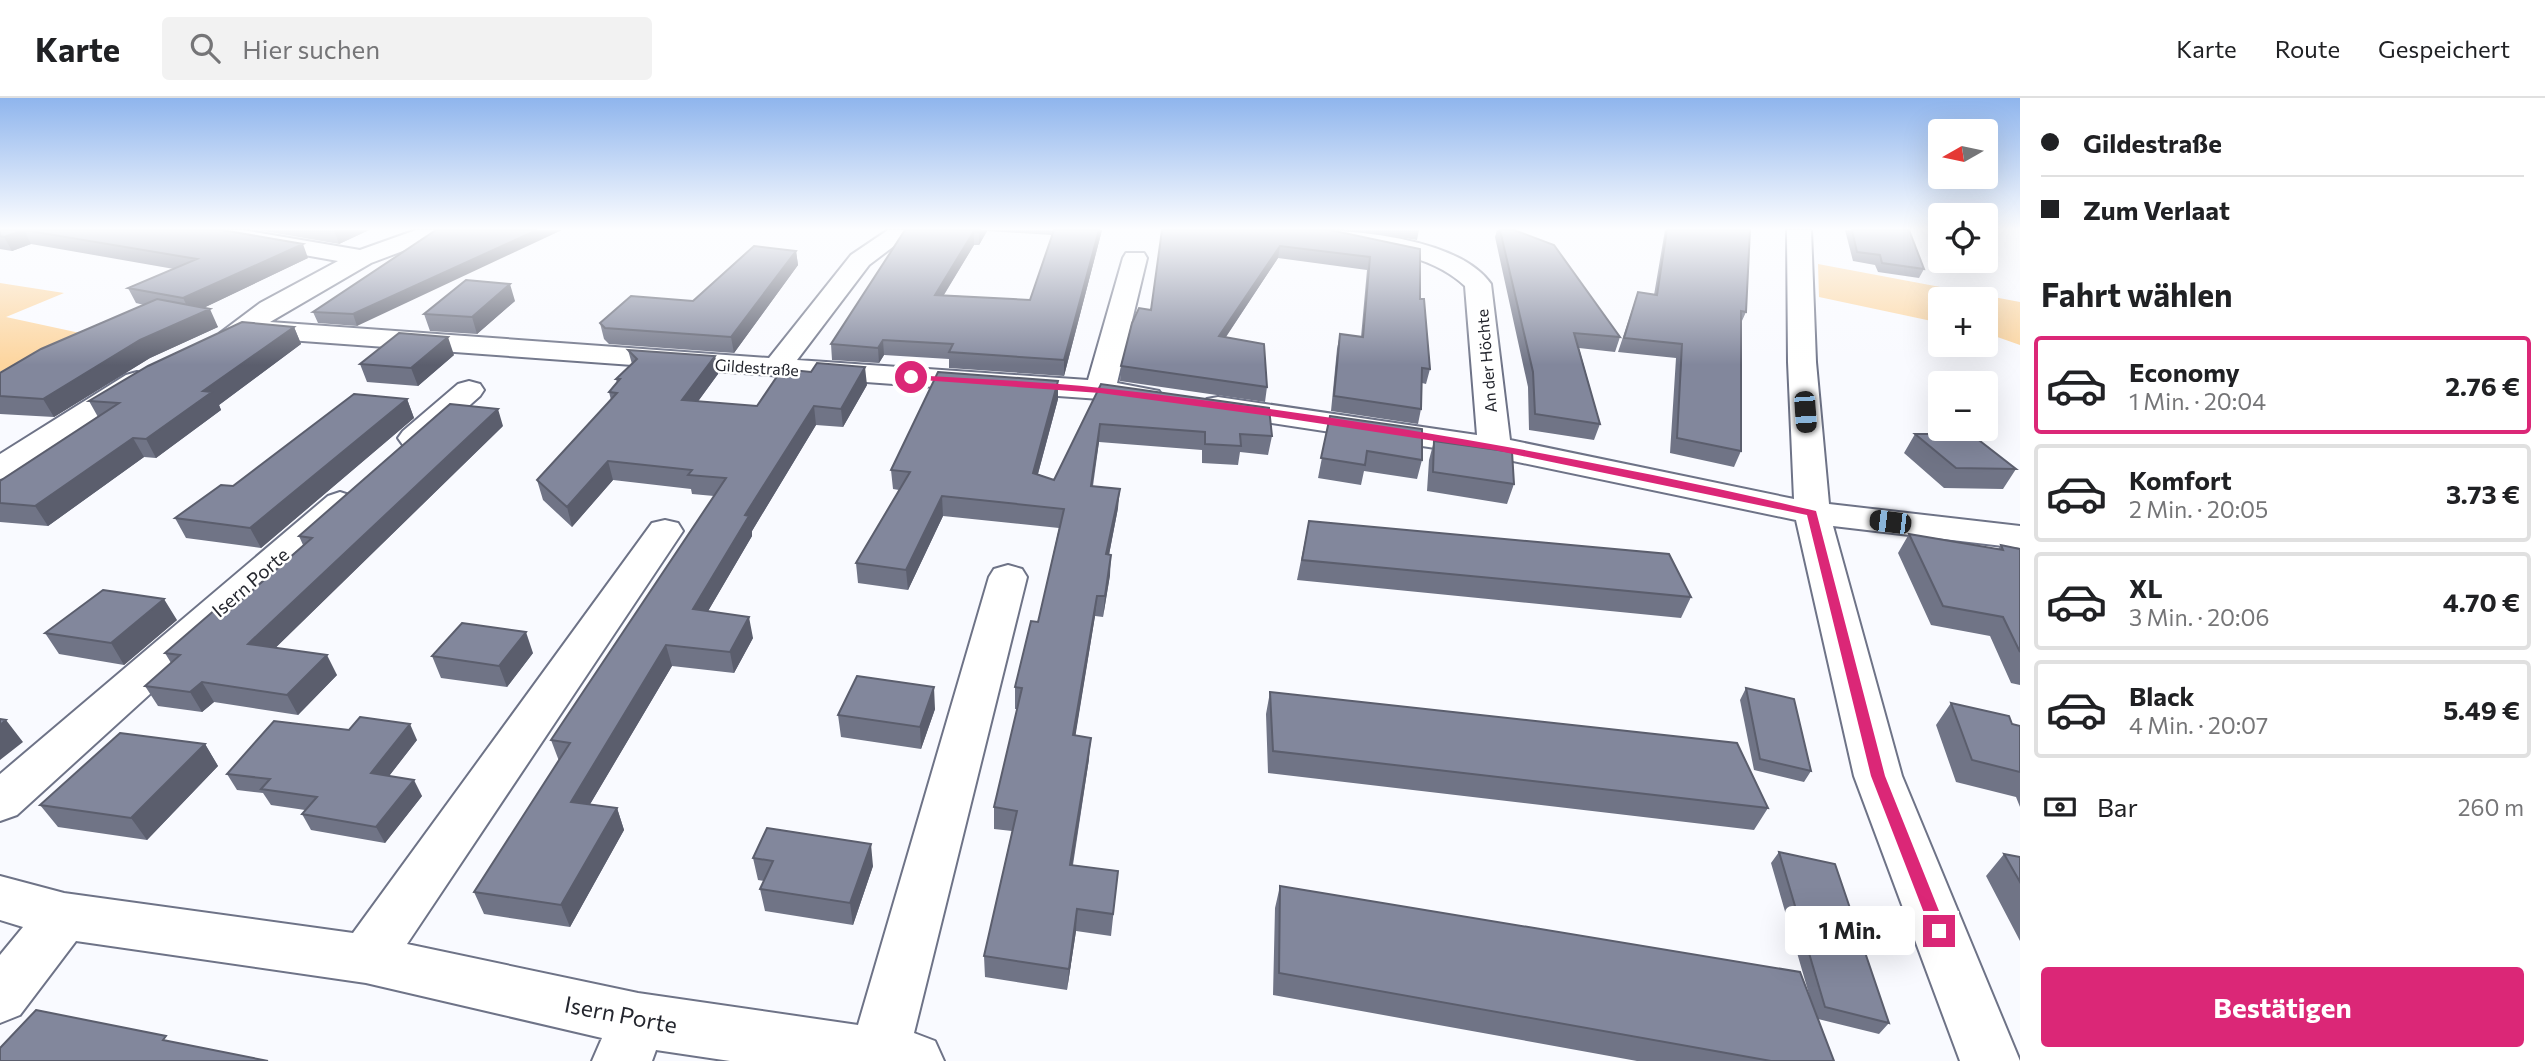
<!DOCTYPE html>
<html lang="de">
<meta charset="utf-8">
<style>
:root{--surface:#fff;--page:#f2f2f2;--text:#202124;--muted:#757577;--line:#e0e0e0;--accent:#db2777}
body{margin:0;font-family:Commissioner,sans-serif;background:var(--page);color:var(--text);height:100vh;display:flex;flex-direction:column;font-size:26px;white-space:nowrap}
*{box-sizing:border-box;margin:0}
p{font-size:23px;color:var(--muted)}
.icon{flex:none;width:38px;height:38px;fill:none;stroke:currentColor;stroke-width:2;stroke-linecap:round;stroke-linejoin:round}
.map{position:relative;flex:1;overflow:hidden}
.details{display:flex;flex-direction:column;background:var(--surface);width:525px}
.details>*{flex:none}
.banner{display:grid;align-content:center;height:154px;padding:0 21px;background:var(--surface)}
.needle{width:46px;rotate:261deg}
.controls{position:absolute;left:1928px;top:21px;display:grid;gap:14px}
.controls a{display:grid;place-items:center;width:70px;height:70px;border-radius:7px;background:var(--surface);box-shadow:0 7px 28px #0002;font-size:35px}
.end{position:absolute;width:32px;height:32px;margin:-16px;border:9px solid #db2777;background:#fff;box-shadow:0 0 0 4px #fff}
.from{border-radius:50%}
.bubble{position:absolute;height:49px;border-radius:7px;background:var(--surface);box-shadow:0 7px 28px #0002;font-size:23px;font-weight:700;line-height:49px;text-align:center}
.car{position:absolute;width:21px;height:42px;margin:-21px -10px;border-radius:9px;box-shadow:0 0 5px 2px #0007;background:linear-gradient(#222 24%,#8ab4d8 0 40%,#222 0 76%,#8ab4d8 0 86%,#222 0)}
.banner b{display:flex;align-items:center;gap:24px;height:66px;font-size:26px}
.banner b+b{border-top:2px solid var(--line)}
.banner i{width:18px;height:18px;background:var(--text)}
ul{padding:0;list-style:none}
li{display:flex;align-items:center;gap:21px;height:98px;margin:0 14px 10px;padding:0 7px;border:4px solid var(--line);border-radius:7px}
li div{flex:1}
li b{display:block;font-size:26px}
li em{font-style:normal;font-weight:700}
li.selected{border-color:var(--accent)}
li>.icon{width:63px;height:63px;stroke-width:1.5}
h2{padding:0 21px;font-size:32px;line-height:84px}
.pay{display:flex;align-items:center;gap:18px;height:77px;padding:0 21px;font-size:26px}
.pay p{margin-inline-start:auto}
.cta{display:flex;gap:14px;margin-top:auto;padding:14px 21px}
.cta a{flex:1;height:80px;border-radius:7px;background:var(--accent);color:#fff;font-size:28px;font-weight:700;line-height:80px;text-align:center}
header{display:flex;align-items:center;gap:42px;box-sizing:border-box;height:98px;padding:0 35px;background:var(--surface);border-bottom:2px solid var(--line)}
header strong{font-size:33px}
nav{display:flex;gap:38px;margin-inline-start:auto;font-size:24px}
.search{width:490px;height:63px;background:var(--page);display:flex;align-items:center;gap:18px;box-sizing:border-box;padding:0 24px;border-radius:7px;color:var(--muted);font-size:26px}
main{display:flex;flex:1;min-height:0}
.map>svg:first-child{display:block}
.green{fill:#fdd59e}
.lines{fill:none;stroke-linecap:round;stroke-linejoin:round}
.minor-casing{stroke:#6e7387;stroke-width:4}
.minor{fill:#fff;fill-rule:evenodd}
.wall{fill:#707486;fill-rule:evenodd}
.shaded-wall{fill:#5b5e6d}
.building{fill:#82879c;stroke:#5b5e6d;stroke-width:2}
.route{fill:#db2777}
.labels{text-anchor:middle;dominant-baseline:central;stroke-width:5;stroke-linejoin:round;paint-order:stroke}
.far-street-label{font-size:16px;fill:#24262e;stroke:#fff}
.street-label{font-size:19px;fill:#24262e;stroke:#fff}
.near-street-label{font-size:23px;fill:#24262e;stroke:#fff}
</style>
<header>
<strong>Karte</strong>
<div class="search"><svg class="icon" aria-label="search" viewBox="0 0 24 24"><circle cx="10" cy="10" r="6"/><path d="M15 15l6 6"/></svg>Hier suchen</div>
<nav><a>Karte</a><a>Route</a><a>Gespeichert</a></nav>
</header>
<main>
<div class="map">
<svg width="2020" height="963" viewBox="0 0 2020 963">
<rect width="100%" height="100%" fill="#f9faff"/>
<!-- green -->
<path class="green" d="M1818 166 2020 204V247L1986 235V201H1941V225L1819 199Z
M0 185 64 195 6 219 80 235 0 274Z"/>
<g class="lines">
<!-- minor casing -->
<g class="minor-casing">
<path id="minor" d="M192 132H243L360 152 416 132H449L445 137 371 165 270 224 769 260 851 157 888 132H915L869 167 797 262 1088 282 1123 160 1126 155H1144L1147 160 1117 285 1159 293 1163 299 1159 305 1148 308 1100 301 248 239 234 243 224 241 220 235 260 205 338 163 204 139 196 137Z
M1301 132C1353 131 1459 140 1491 186L1510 342 1794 401 1788 264 1787 132H1811L1816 264 1829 406 2020 428V450L1833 428 1902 678 2020 963H1960L1854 678 1796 422 1494 359 1207 315 1203 308 1207 301 1218 299 1477 337 1465 188C1424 150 1358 150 1305 137Z
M137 274 148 277 152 283 148 289 12 378 0 381V356L126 277Z
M469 283 480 286 484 292 480 298 425 347 414 350 403 347 398 340 403 333 458 286Z
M340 394 352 398 358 405 352 412 17 717 0 723V676L328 398Z
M665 422 678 425 683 433 407 846 638 895 858 927 989 479 994 471 1008 467 1022 471 1027 479 914 935 935 943 944 963H730L656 952 652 963H592L602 940 366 885 76 843 20 917 0 925V857L23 829 0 822V778L64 795 353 835 652 425Z"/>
</g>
<!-- minor -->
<use href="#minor" class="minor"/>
</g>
<!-- wall -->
<path class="wall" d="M0 132H222L308 160 203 210 218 229 150 260 54 319 0 316V275L144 207 136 205 128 190 174 171 31 146 12 153 0 151Z
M258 132H369L339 146Z
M436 132 357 228 318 225 313 214Z
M905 132H1102L1064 278 949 270V261L884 257 879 265 832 262 831 246ZM987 133 1052 137 1030 202 944 197 974 147H979Z
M1162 132 1420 151V201L1430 271 1426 286 1422 285 1421 311 1418 326 1331 313 1337 251 1340 236 1361 239 1367 172 1278 160 1226 239 1267 289 1265 304 1120 283 1121 268 1151 212Z
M1354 132H1419L1417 142Z
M1497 132H1514L1620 239 1615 254 1579 250 1600 326 1594 342 1529 332 1528 289 1495 139Z
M1665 132H1750L1746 214 1741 225V353L1734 369 1670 355 1676 260 1618 254 1638 194 1654 197Z
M1845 132H1909L1924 171 1919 180 1878 174 1875 167 1853 163Z
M796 153 798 167 734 255 609 246 604 241 600 225 693 203Z
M515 203 477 236 430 233 424 216Z
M294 229 301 246 219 307 221 312 156 360 144 359 48 428 0 424V383L98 319 89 303Z
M628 252 715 258 718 276 698 303 757 308 867 287 843 329 816 327 752 433V438L708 513 753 540 734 575 672 568 590 706 617 710 624 732 570 829 484 816 474 794 559 663 551 642 714 398 692 396 691 391 613 382 572 429 543 402 537 382 611 302 609 294 617 285 616 281 632 266Z
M454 257 418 288 367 284 360 266Z
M1058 283V301L1038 376 1054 382 1101 286 1272 338 1268 357 1240 354 1238 367 1202 365V352L1099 344 1093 388 1118 410 1109 457 1110 477 1103 519 1095 518 1075 638 1089 661 1073 767 1118 773 1111 838 1076 833 1067 892 985 879 984 858 1012 733 994 731V709L1017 611H1015V589L1038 524 1059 430 943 418 908 492 858 485 856 465 899 392 893 391 891 372Z
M407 301 414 320 261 450 186 440 175 420 233 388Z
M1330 318 1422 362 1417 381 1364 373 1361 387 1318 380Z
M503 328 275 550 337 577 298 617 214 604 202 614 158 608 145 588 171 565 165 555 230 512 303 447 299 438Z
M1915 336 2016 371 2003 391 1944 390 1904 355Z
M1434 343 1514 386 1507 406 1427 393 1429 362Z
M1309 423 1691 499 1681 520 1297 482Z
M1909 436 1998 451 2001 447 2020 451V587L2011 585 1990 538 1931 527 1898 455Z
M177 522 124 567 59 556 45 535Z
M533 555 507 589 441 580 432 558Z
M1746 590 1811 673 1804 684 1754 672 1740 602Z
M1270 594 1768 710 1754 732 1268 675 1266 616Z
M1951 605 2020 628V709L2016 699 1956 684 1936 627Z
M935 611 921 651 841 639 838 617Z
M417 642 389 678 422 698 385 745 311 732 302 716 305 712 271 707 263 695 237 692 227 676Z
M205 646 218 668 147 742 58 729 40 707Z
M1779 754 1889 925 1879 936 1818 921 1834 963H1637L1273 897 1275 810 1280 788 1811 903 1771 765Z
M2004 756 2020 759V843L1986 778Z
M753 760 873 768 853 827 765 813 760 791 764 783 758 782Z"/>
<!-- shaded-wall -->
<path class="shaded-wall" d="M24 132 31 146 12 153 4 139Z
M334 132H369L339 146Z
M537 132H562L357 228 353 216Z
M980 132H987V133L979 147V134Z
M1099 132H1102L1064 278V262Z
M974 133V147L935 211V197Z
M303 146 308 160 191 216 183 200Z
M1280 148 1278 160 1217 252 1219 238Z
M796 153 798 167 734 255 731 239Z
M510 186 515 203 477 236 472 219Z
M210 211 218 229 150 260 54 319 43 301 140 242Z
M294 229 301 246 219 307 221 312 156 360 146 341 203 293Z
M448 239 454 257 418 288 411 270Z
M883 242 884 257 879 265 878 250Z
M715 258 718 276 686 320 682 302Z
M865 269 867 287 843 329 841 311Z
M1058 283V301L1033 394V375Z
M407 301 414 320 261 450 250 430Z
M814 308 816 327 752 433V438L697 532 693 511 745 417Z
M498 311 503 328 259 566 248 546Z
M1100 326 1099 344 1089 407 1091 388Z
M133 340 144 359 48 428 35 408Z
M608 363 613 382 572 429 567 409Z
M1120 391 1118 410 1105 477 1106 456Z
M942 398 943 418 908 492 906 472Z
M1111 457 1110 477 1103 519 1105 498Z
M1097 498 1095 518 1072 659 1073 637Z
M164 501 177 522 124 567 111 545Z
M749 519 753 540 734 575 730 554Z
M526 534 533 555 507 589 499 568Z
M666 547 672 568 579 725 571 704Z
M327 557 337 577 298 617 287 597Z
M202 584 214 604 202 614 190 594Z
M934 589 935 611 921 651 920 629Z
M6 622 23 644 0 662V627Z
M410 626 417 642 379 691 371 675Z
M1091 640 1089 661 1069 788 1070 767Z
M205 646 218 668 147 742 131 720Z
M414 682 422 698 385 745 376 729Z
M617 710 624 732 570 829 561 807Z
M871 746 873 768 853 827 850 805Z
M1077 811 1076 833 1067 892 1069 871Z"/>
<!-- building -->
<path class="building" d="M0 132H222L303 146 183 200 128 190 197 161 24 132 4 139 0 138Z
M436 132H537L353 216 313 214Z
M905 132H980L979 134 974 133 935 197 1030 202 1054 132H1099L1064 262 949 254 953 246 883 242 878 250 831 246Z
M1162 132H1330L1420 151V201H1424L1430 271 1422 270 1421 311 1334 298 1340 236 1363 239 1370 159 1280 148 1219 238 1264 246 1267 289 1121 268 1132 225 1139 210 1151 212Z
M1500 132H1514L1554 147 1620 239 1574 235 1600 326 1535 316 1533 274Z
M1667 132H1750L1746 214 1741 213V353L1677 340 1682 246 1624 240 1638 194 1657 197Z
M1852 132H1909L1924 171 1882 165 1880 157 1857 154Z
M754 148 796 153 731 239 605 230 600 225 631 198 693 203Z
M466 182 510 186 472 219 424 216Z
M157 201 210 211 140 242 43 301 0 298V275L41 251Z
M242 224 294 229 203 293 212 294 146 341 133 340 35 408 0 405V383L119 305 89 303 148 268Z
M399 235 448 239 411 270 360 266Z
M628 252 715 258 682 302 757 308 782 271 811 274 817 265 865 269 841 311 814 308 745 417 749 418 693 511 749 519 730 554 666 547 571 704 617 710 561 807 474 794 570 645 551 642 726 380 688 377 692 372 608 363 567 409 537 382 617 295 609 294 620 281H616L637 261Z
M938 274 1058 283 1033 375 1054 382 1101 286 1269 310 1272 338 1240 336 1241 348 1205 346V334L1100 326 1091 388 1120 391 1106 456 1111 457 1105 498H1097L1073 637 1091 640 1070 767 1118 773 1113 816 1077 811 1069 871 984 858 1017 713 994 709 1022 590 1015 589 1031 523 1038 524 1064 411 942 398 906 472 856 465 910 374 891 372Z
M354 296 407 301 250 430 175 420 221 387 233 388Z
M450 306 498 311 248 546 327 557 287 597 202 584 190 594 145 588 180 557 165 555 217 510 230 512 312 440 299 438Z
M1330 318 1422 331V362L1367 353 1365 367 1321 360Z
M1915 336H1971L2016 371 1956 370Z
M1434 343 1512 354 1514 386 1433 374Z
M1309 423 1669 456 1691 499 1302 462Z
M1909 436 2003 452 2001 447 2020 451V554L2003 519 1943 508Z
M103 492 164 501 111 545 45 535Z
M462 525 526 534 499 568 432 558Z
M857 578 934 589 920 629 838 617Z
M1746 590 1794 601 1811 673 1760 661Z
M1270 594 1737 645 1768 710 1273 653Z
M1951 605 2009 618 2012 626 2020 628V674L1972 662Z
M360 619 410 626 371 675 414 682 376 729 302 716 317 699 261 691 270 681 227 676 274 623 349 632Z
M0 621 6 622 0 627Z
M120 635 205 646 131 720 40 707Z
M767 730 871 746 850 805 760 791 773 763 753 760Z
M1779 754 1835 766 1889 925 1825 909Z
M2004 756 2020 759V784Z
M1280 788 1800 874 1834 963H1771L1279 875Z
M36 912 166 938 163 942 268 963H0V950Z"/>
<!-- sky -->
<linearGradient id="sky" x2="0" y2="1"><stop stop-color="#8fb5ed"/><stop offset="0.49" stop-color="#fcfdff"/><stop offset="1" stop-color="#fcfdff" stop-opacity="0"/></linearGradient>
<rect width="2020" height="267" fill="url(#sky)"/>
<!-- route -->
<path class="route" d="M911 277C974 281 1038 283 1101 290 1339 316 1583 358 1816 413L1885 678 1947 833 1945 838 1939 840 1931 833 1871 678 1807 417 1494 352 1284 320 1100 295 908 281Z"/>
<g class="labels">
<!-- far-street labels -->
<g class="far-street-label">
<text transform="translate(1486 263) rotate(-95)">An der Höchte</text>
<text transform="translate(757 269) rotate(4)">Gildestraße</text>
</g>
<!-- street labels -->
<g class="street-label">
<text transform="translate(250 484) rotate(-41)">Isern Porte</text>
</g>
<!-- near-street labels -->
<g class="near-street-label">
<text transform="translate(621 916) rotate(11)">Isern Porte</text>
</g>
</g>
</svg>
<div class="controls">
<a><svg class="needle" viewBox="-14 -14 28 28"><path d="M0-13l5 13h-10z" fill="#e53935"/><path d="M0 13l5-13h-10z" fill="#757577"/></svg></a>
<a><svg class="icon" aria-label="locate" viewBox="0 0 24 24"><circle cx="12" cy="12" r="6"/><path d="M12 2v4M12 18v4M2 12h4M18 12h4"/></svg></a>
<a>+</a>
<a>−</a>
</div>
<i class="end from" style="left:911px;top:279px"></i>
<i class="end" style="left:1939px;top:833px"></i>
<div class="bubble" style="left:1785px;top:808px;width:130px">1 Min.</div>
<i class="car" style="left:1805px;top:314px;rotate:176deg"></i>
<i class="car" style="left:1890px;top:424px;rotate:277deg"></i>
</div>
<section class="details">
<div class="banner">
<b><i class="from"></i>Gildestraße</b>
<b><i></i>Zum Verlaat</b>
</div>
<h2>Fahrt wählen</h2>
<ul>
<li class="selected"><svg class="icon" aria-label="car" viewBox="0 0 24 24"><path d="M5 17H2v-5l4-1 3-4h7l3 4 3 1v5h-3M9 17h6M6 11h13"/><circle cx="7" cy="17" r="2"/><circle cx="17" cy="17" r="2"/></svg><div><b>Economy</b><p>1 Min. · 20:04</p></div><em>2.76 €</em></li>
<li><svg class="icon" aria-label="car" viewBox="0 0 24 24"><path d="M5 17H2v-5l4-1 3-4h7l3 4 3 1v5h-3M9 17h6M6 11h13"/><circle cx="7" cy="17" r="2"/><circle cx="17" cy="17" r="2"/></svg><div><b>Komfort</b><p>2 Min. · 20:05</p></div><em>3.73 €</em></li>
<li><svg class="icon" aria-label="car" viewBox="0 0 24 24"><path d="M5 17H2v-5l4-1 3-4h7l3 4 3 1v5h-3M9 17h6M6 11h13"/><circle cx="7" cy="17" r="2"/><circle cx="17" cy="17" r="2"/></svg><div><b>XL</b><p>3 Min. · 20:06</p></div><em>4.70 €</em></li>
<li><svg class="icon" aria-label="car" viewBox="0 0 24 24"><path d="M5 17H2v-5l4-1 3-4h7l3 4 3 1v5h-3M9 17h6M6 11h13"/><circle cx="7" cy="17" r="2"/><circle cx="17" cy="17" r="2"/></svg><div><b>Black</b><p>4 Min. · 20:07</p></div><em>5.49 €</em></li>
</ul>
<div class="pay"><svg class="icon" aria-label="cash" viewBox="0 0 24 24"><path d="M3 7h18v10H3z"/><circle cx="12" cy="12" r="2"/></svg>Bar<p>260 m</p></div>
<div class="cta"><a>Bestätigen</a></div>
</section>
</main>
